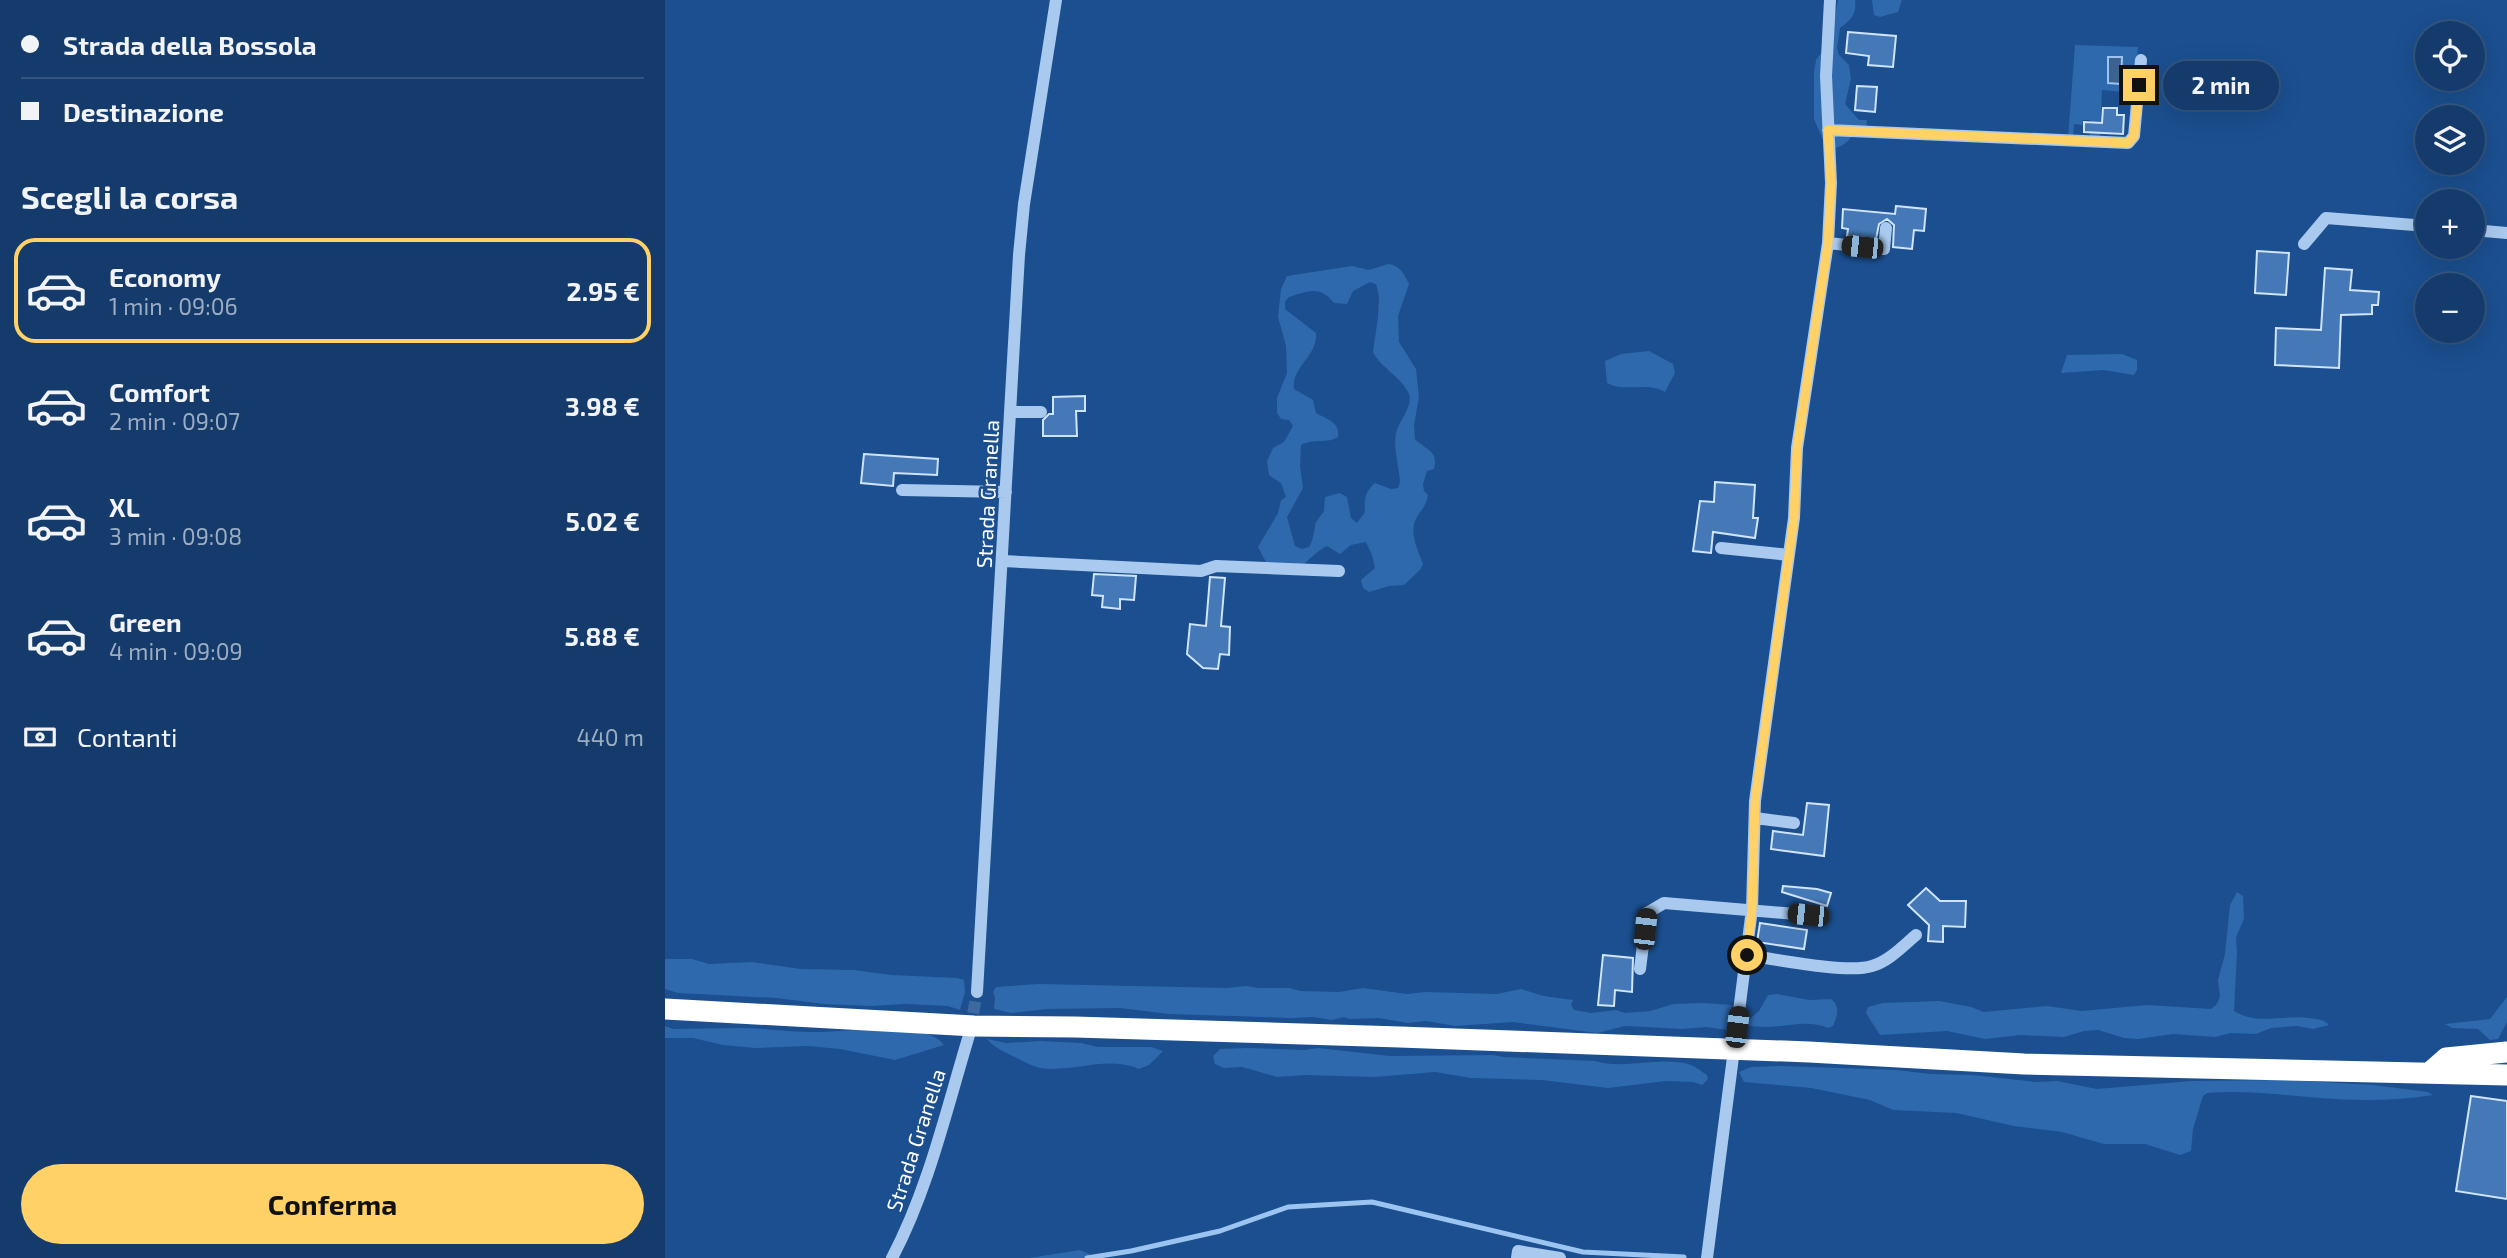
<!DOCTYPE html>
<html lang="it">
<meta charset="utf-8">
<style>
:root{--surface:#143b6b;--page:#214673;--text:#f1f3f6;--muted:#9dadc1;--line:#33557e;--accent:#ffd166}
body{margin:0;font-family:"Exo 2",sans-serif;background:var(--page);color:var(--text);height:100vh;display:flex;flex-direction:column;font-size:26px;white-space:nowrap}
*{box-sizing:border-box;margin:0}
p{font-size:23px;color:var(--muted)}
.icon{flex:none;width:38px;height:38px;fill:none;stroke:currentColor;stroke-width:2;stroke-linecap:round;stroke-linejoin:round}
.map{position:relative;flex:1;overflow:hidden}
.sheet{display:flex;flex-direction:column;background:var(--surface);width:665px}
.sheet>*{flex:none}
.hud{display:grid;align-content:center;height:154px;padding:0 21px;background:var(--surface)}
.controls{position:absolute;left:1750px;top:21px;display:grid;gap:14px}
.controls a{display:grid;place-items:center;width:70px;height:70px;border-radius:50%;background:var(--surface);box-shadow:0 7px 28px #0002,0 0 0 2px var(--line);font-size:35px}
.end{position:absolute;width:32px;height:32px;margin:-16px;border:9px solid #ffd166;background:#111;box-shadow:0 0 0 4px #111}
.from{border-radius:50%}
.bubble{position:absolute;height:49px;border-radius:24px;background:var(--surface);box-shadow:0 7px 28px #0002,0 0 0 2px var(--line);font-size:23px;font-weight:700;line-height:49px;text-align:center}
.car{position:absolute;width:21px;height:42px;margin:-21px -10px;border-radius:9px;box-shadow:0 0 5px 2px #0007;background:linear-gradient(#222 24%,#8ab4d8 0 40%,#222 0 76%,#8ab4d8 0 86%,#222 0)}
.hud b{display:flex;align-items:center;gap:24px;height:66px;font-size:26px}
.hud b+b{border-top:2px solid var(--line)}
.hud i{width:18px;height:18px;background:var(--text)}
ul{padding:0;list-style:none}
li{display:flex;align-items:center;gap:21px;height:105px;margin:0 14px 10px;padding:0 7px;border:4px solid transparent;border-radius:21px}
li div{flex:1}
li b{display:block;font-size:26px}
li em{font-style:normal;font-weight:700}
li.active{border-color:var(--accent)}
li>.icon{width:63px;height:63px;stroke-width:1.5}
h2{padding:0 21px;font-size:32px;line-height:84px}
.pay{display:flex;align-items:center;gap:18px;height:77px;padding:0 21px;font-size:26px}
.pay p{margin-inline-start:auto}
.cta{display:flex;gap:14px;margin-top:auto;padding:14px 21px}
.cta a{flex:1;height:80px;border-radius:42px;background:var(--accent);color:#111;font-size:28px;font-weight:700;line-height:80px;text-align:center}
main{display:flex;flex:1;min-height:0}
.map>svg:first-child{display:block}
.green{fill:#2e69ad;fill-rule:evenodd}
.water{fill:#3c6290;stroke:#9cc4f0;stroke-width:2}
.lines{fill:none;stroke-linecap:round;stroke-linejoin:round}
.stream{stroke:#9cc4f0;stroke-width:5}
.building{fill:#4478b7;stroke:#cfe3fa;stroke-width:2}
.minor-tunnel{stroke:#3d69a0;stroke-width:12;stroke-dasharray:12 6;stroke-linecap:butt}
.minor{stroke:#a9c9ee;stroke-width:12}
.highway{stroke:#fff;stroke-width:21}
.route{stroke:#ffd166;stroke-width:9}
.labels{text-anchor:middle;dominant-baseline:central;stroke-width:5;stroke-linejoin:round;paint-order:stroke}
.street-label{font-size:21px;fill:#fff;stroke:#1b4f8f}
</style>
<main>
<section class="sheet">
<div class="hud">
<b><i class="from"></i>Strada della Bossola</b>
<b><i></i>Destinazione</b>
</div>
<h2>Scegli la corsa</h2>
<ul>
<li class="active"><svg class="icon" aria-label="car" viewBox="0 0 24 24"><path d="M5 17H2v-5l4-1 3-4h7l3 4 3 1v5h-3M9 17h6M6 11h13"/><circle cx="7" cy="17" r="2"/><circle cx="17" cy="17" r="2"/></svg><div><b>Economy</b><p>1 min · 09:06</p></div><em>2.95 €</em></li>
<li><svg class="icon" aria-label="car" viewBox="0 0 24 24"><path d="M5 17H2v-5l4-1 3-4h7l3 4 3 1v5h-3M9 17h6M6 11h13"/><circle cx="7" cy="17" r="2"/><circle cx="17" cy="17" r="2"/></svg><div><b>Comfort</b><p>2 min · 09:07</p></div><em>3.98 €</em></li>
<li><svg class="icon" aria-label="car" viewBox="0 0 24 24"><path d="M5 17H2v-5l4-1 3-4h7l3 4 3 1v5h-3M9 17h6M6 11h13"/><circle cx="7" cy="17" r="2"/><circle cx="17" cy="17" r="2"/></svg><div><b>XL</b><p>3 min · 09:08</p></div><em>5.02 €</em></li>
<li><svg class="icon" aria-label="car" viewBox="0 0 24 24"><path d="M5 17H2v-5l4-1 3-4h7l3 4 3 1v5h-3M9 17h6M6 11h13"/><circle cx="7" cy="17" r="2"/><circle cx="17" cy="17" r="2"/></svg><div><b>Green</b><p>4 min · 09:09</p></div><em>5.88 €</em></li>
</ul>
<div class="pay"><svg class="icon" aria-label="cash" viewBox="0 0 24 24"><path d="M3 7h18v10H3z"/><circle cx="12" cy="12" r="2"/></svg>Contanti<p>440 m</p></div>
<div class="cta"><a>Conferma</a></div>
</section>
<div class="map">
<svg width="1842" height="1258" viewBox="0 0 1842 1258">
<rect width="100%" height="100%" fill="#1b4f8f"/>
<!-- green -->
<path class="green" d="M1173 0H1190C1192 14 1186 20 1175 28L1172 48 1174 55 1184 65 1186 79 1180 104 1194 120H1202L1201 127C1183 133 1187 144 1170 148L1158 140 1149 119V73L1151 60 1166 39Z
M1237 0 1233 12 1215 17 1209 15 1207 0Z
M1410 45 1473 47 1470 93 1437 90 1435 139H1425V120H1418L1417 125 1409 124 1408 139 1403 138Z
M723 264C735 265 739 274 744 284L733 316 734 342 751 369 754 397 749 425 750 439C760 450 774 450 769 469L762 471 758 484 759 491 763 495C761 509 751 514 749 525 746 537 754 553 758 564L755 570 739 585 724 586 704 592 698 588 696 580 710 568 707 555 701 542 686 545 675 554 662 546C655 549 640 562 635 569L603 566 593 547 613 513 616 500 621 497 616 483 604 475 602 461 608 448 619 442 628 426 624 420 616 419 612 413V398L622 373 621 346 613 317 616 289 622 276 687 266 704 270ZM705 282 711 284 714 296 713 317 708 352C715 367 735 376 743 392 750 405 734 420 731 433 728 448 734 466 735 482L733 488 726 489 710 483C700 491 699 500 700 512L692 523 686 518 682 497 675 493 660 497 659 511 651 522 647 541 644 547 637 549 630 546 622 517 638 488 635 466 636 445C648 438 663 444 673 437 675 422 663 420 651 413L648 400 629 389C626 367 653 356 651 333L620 309V302L624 297C643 291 655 285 669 303L682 304 688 291Z
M984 351 1008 364 1010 373 1000 392C982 381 960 393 942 383L940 361 956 354Z
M1457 354 1472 360V370L1469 375 1438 370 1396 373 1402 355Z
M1572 892 1578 896 1579 919 1571 937 1572 953 1569 1011C1592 1026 1619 1014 1644 1018 1653 1020 1657 1018 1664 1025L1648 1029 1632 1026 1606 1028 1591 1034 1566 1033 1550 1037 1508 1034 1473 1039 1459 1038 1433 1030 1419 1031 1399 1037 1355 1035 1320 1039 1282 1031 1215 1035 1201 1013 1203 1007 1218 1003 1274 1001 1306 1007 1319 1012 1382 1006 1417 1011 1482 1005 1546 1009 1552 1004 1555 996 1553 980 1560 954 1565 905Z
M0 959H27L44 964 87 962 136 969 189 970 226 975 292 978 299 980 300 992 295 1010 283 1006 240 1004 206 1006 159 1004 111 998 13 993 0 989Z
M374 984 562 988 581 986 593 988H624L636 991 674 992 698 988 742 994 760 992 832 994 856 989 879 996 908 1000 906 1005 909 1010 926 1013 951 1010 960 1013 985 1011 1009 1004 1039 1003 1067 1005 1066 1028 1063 1030 1041 1027 1018 1029 960 1026 932 1033 848 1022 790 1026 761 1021 743 1023 714 1018 685 1019 679 1017 667 1020 648 1017 628 1018 504 1014 455 1008 383 1009 346 1013 329 1009 330 998 328 992 331 987Z
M1112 994 1144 1000 1166 999C1176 1007 1172 1016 1168 1026L1163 1028C1143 1019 1121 1027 1100 1027 1094 1027 1088 1026 1082 1026L1080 1023 1094 1011 1103 995Z
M1842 997V1022L1833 1039 1825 1040 1813 1029 1787 1028 1780 1024 1825 1019Z
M0 1026 8 1029C30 1029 51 1028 73 1028 98 1028 123 1032 149 1032 179 1033 260 1018 279 1045L230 1060 175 1049 143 1046 90 1048 58 1045 28 1038H0Z
M322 1039 341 1043 376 1041 416 1043 433 1047H486L498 1051 484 1065 474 1069C442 1055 408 1073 375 1068 366 1066 358 1061 350 1057 339 1052 330 1048 322 1039Z
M583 1048 639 1050 653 1048 725 1056 829 1055 838 1057 930 1061C960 1070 992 1056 1023 1064 1030 1066 1036 1071 1042 1075L1043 1079 1037 1085 1028 1082 1001 1081 943 1088 877 1080 806 1078 770 1072 710 1077 640 1075 612 1077 577 1067 559 1068 550 1064 548 1056 555 1049Z
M1116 1066 1232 1070 1265 1074 1308 1075 1371 1082 1392 1081 1432 1089 1527 1081 1623 1080 1708 1085 1763 1092 1768 1095C1732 1101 1692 1101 1655 1098 1618 1095 1580 1090 1542 1093L1538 1096 1528 1129 1526 1151 1515 1155 1480 1144H1439L1397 1132 1349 1126 1291 1113 1228 1110 1205 1100 1146 1088 1079 1082 1074 1072 1086 1067Z
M415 1250 433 1258H364Z"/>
<!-- water -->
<path class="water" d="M1443 57H1457L1456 84 1443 83Z"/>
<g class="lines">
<!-- stream -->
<path class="stream" d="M422 1258 466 1251 555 1231 623 1207 707 1202 918 1252 1019 1257"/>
</g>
<!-- building -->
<path class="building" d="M1183 32 1231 36 1228 67 1203 65 1204 56 1181 53Z
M1192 86 1212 87 1210 112 1190 110Z
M1438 108H1452V115H1459L1458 134 1419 132V122L1437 123Z
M1231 206 1261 209 1259 231 1249 230 1247 249 1228 247 1229 225 1222 219 1214 224 1211 239 1182 236 1183 229 1177 228 1178 209 1230 214Z
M1592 251 1624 253 1621 295 1590 293Z
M1660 268 1687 270 1685 290 1714 292 1713 305H1707V314L1676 315 1674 368 1610 365 1611 328 1656 330Z
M420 396V411H411L412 436H378V420L384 414H388V397Z
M199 454 273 459 272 475 229 473 228 486 196 483Z
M1050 482 1090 485 1088 518H1093L1090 538 1048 532 1046 553 1028 551 1035 501 1049 502Z
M429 574 471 576 469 600 455 599V609L437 607 438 596 427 595Z
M545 577 560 578 556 626 565 627 564 655 555 654 553 669 538 668 522 654 525 624 541 626Z
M1142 803 1164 805 1159 856 1106 849 1108 831 1138 835Z
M1118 886 1152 889 1166 893 1162 906 1117 892Z
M1261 888 1275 901H1301L1300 927 1278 926V942L1263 941 1264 925 1243 905Z
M1095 923 1142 930 1139 949 1092 942Z
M938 955 968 958 967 992 950 990 949 1006 933 1005Z
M1806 1096 1842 1101V1199L1791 1191Z"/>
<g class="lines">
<!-- minor-tunnel -->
<path class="minor-tunnel" d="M305 1031 312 992"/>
<!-- minor -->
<path class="minor" d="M1163 130 1463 143 1469 136 1476 60
M1808 230 1842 233
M1163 243 1219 249 1221 228
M1639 244 1661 218 1762 226
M345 412H376
M237 490 341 492
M1056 548 1124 555
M338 561 536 571 551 566 674 571
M1090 818 1129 823
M1081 955C1110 959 1182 974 1207 966 1224 961 1238 946 1251 935
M975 969 982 913 999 903 1143 915
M312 992 354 255 359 204 391 0
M1072 1027 1087 909 1090 801 1129 518 1132 448 1163 243 1166 183 1161 76 1165 0
M227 1258C264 1188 282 1107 305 1032
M852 1258 853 1251 895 1258
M1042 1258 1068 1057"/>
<!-- highway -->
<path class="highway" d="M0 1009 309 1026 410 1027 735 1037 1144 1052 1359 1064 1842 1075
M1764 1073 1781 1058 1842 1052"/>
</g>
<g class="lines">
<!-- route -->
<path class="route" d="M1082 955 1087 909 1090 801 1129 518 1132 448 1163 243 1166 183 1163 130 1463 143 1469 136 1474 85"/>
</g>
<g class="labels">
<!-- street labels -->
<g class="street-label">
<text transform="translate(322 494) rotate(-87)">Strada Granella</text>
<text transform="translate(250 1140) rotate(-72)">Strada Granella</text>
</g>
</g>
</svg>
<div class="controls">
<a><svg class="icon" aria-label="locate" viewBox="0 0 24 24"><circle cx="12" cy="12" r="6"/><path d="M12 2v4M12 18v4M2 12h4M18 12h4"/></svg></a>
<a><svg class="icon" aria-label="layers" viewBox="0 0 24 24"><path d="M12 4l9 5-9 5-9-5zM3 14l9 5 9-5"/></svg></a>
<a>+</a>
<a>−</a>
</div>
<i class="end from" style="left:1082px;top:955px"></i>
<i class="end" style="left:1474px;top:85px"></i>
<div class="bubble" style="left:1498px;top:61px;width:116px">2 min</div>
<i class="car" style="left:1197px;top:247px;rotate:276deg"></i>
<i class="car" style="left:1143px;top:915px;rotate:276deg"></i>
<i class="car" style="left:980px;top:929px;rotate:6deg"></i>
<i class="car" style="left:1072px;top:1027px;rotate:7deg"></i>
</div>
</main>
